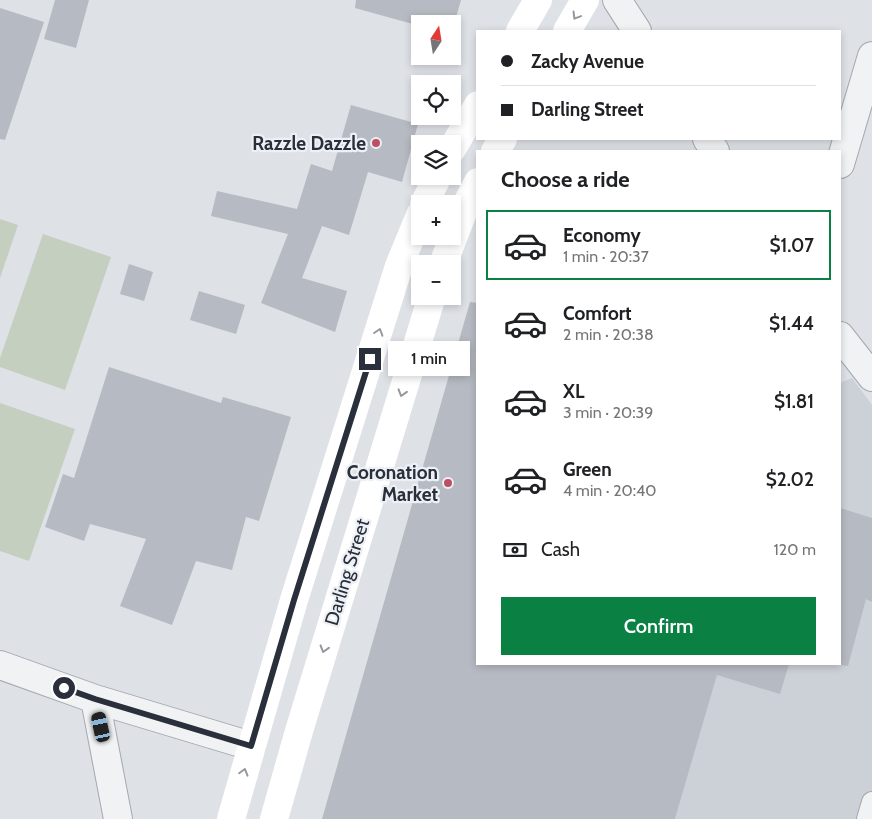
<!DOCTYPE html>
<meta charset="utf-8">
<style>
:root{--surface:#fff;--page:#f2f2f2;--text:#202124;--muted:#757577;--line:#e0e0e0;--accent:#0b8043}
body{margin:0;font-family:Cabin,sans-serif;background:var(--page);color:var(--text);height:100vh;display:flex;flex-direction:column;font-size:19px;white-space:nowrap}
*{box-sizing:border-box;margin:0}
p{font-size:16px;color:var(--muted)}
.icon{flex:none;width:28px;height:28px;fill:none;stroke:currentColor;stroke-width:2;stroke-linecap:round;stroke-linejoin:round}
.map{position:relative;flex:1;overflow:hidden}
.details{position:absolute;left:476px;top:150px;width:365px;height:515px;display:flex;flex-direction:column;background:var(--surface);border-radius:0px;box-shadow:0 2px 8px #0003}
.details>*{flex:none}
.hud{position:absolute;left:476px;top:30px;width:365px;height:110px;border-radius:0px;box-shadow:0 2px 8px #0003;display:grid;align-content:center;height:110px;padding:0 25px;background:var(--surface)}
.needle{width:32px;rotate:12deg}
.controls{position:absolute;left:411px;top:15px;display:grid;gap:10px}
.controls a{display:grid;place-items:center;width:50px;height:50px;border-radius:0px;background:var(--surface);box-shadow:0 2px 8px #0003;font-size:25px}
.end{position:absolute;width:22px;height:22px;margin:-11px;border:6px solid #292f3b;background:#fff;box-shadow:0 0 0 2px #fff}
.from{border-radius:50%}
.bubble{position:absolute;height:35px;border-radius:0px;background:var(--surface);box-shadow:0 2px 8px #0003;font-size:16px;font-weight:600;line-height:35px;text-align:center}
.car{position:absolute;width:15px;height:30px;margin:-15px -8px;border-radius:6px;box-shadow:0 0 4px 1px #0007;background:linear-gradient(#222 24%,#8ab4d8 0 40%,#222 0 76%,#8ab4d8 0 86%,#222 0)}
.hud b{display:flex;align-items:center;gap:18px;height:48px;font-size:19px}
.hud b+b{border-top:1px solid var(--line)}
.hud i{width:12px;height:12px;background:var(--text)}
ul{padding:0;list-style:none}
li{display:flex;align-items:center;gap:15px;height:70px;margin:0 10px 8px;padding:0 15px;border:2px solid transparent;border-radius:0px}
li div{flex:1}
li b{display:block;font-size:19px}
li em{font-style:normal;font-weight:600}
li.selected{border-color:var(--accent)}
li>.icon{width:45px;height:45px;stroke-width:1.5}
h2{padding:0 25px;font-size:22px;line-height:60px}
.pay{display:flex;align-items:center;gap:12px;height:55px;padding:0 25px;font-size:19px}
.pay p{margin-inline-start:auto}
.action{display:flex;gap:10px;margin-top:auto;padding:10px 25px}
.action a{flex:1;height:58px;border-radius:0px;background:var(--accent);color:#fff;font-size:20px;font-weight:600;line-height:58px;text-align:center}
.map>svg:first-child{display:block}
.built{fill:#ccd0d7}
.green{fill:#c4cfc0}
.building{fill:#b6bac2}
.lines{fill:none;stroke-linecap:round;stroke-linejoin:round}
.lane-casing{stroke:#a4a8af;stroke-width:22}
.street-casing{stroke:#a4a8af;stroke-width:30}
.lane{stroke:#f0f2f4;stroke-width:20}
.street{stroke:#f0f2f4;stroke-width:28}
.secondary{stroke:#fff;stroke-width:28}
.oneway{stroke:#94979d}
.route{stroke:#292f3b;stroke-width:6}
.poi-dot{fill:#be4f61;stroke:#edf0f4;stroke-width:2}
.labels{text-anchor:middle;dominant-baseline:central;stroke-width:4.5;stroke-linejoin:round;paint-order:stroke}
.poi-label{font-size:19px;font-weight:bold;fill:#292f3b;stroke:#edf0f4;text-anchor:end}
.street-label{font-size:19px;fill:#292f3b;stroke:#edf0f4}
</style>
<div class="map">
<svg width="872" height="819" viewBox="0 0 872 819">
<rect width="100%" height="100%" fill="#dee1e6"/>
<!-- built -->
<path class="built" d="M852 378 872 405V819H675L720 664H840V383Z"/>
<!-- green -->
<path class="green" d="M0 219 18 225 0 278Z
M43 234 111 257 65 390 0 367V358Z
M0 403 75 429 29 561 0 551Z"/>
<!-- building -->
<path class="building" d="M55 0H89L76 48 44 39Z
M356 0H461L452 31V24H420V26L355 8Z
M0 8 44 22 5 140 0 139Z
M351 105 418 124 402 182 368 172 349 235 322 226 302 278 347 291 335 332 261 303 288 234 211 216 217 191 297 209 311 164 332 171Z
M129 264 153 272 144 301 120 294Z
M199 291 245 305 236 334 190 320Z
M470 302 478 303V664H789L780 694 717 675 675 819H322Z
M109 367 221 403 223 397 291 417 259 521 246 517 232 570 196 561 172 625 120 606 146 539 90 524 84 541 45 527 63 474 74 478Z
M840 508 872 518V602L866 599 848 666 840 665Z"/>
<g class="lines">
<!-- lane casing -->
<g class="lane-casing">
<path id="lane" d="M867 819 872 802"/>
</g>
<!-- street casing -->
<g class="street-casing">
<path id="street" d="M617 0 637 31
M707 139 715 151
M840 164 872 56
M840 336 872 377
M0 665 95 699 251 746
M95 699 118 819"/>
</g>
<!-- lane -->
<use href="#lane" class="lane"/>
<!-- street -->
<use href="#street" class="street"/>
<!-- secondary -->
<path class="secondary" d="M520 31 538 0
M567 31 585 0
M452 149 478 105
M495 151 503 139
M424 204 438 176
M443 264 465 207 478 182
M231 819 294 600 399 266 420 215
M274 819 299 731 432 296"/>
</g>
<!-- one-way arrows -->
<defs><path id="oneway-chevron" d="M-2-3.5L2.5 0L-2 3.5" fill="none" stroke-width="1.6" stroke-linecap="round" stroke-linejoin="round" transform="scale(1.25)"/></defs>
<g class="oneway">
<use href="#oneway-chevron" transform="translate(576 16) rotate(121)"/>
<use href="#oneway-chevron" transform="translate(379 332) rotate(-72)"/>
<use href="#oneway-chevron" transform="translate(402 393) rotate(107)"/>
<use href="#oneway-chevron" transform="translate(324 649) rotate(107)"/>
<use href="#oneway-chevron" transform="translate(244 772) rotate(-74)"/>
</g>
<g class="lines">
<!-- route -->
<path class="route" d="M64 688 95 699 251 746 294 600 370 359"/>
</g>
<!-- markers -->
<g class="poi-dot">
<circle cx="376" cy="143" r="5"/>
<circle cx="448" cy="483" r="5"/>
</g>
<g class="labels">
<!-- poi labels -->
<g class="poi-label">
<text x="366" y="143">Razzle Dazzle</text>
<text x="438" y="472">Coronation<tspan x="438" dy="22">Market</tspan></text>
</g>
<!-- street labels -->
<g class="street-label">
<text transform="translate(347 572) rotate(-73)">Darling Street</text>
</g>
</g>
</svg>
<div class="controls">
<a><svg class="needle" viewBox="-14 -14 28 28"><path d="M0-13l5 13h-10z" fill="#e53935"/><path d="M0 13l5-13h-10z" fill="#757577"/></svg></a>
<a><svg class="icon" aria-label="locate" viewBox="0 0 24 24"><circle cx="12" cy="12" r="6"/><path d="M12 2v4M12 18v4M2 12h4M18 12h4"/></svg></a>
<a><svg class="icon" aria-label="layers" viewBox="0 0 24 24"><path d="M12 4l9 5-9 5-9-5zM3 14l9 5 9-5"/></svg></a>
<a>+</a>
<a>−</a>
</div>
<i class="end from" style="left:64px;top:688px"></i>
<i class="end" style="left:370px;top:359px"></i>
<div class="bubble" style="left:388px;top:341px;width:82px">1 min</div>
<i class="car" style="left:101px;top:727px;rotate:348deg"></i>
<div class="hud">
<b><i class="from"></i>Zacky Avenue</b>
<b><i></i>Darling Street</b>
</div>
<section class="details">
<h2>Choose a ride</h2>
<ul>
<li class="selected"><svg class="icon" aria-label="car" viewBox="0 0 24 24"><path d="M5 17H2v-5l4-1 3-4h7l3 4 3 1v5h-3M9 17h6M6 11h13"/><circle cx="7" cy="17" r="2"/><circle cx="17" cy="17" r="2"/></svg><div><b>Economy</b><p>1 min · 20:37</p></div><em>$1.07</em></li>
<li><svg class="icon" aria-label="car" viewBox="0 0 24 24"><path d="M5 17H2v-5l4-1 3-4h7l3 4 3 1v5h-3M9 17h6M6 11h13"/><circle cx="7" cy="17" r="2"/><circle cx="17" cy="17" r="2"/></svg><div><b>Comfort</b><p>2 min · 20:38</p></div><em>$1.44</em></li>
<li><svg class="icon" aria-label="car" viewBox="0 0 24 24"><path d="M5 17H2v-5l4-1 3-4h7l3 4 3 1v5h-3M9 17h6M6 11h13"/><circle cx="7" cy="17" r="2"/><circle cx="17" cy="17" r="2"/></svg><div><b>XL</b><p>3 min · 20:39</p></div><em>$1.81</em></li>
<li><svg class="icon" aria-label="car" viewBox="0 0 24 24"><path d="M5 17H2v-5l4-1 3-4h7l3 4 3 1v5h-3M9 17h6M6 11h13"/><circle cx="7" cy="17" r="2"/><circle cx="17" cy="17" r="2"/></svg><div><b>Green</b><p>4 min · 20:40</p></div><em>$2.02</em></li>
</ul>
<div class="pay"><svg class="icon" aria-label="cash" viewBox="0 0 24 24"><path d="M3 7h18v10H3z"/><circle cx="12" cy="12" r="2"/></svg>Cash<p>120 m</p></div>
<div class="action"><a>Confirm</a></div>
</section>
</div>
